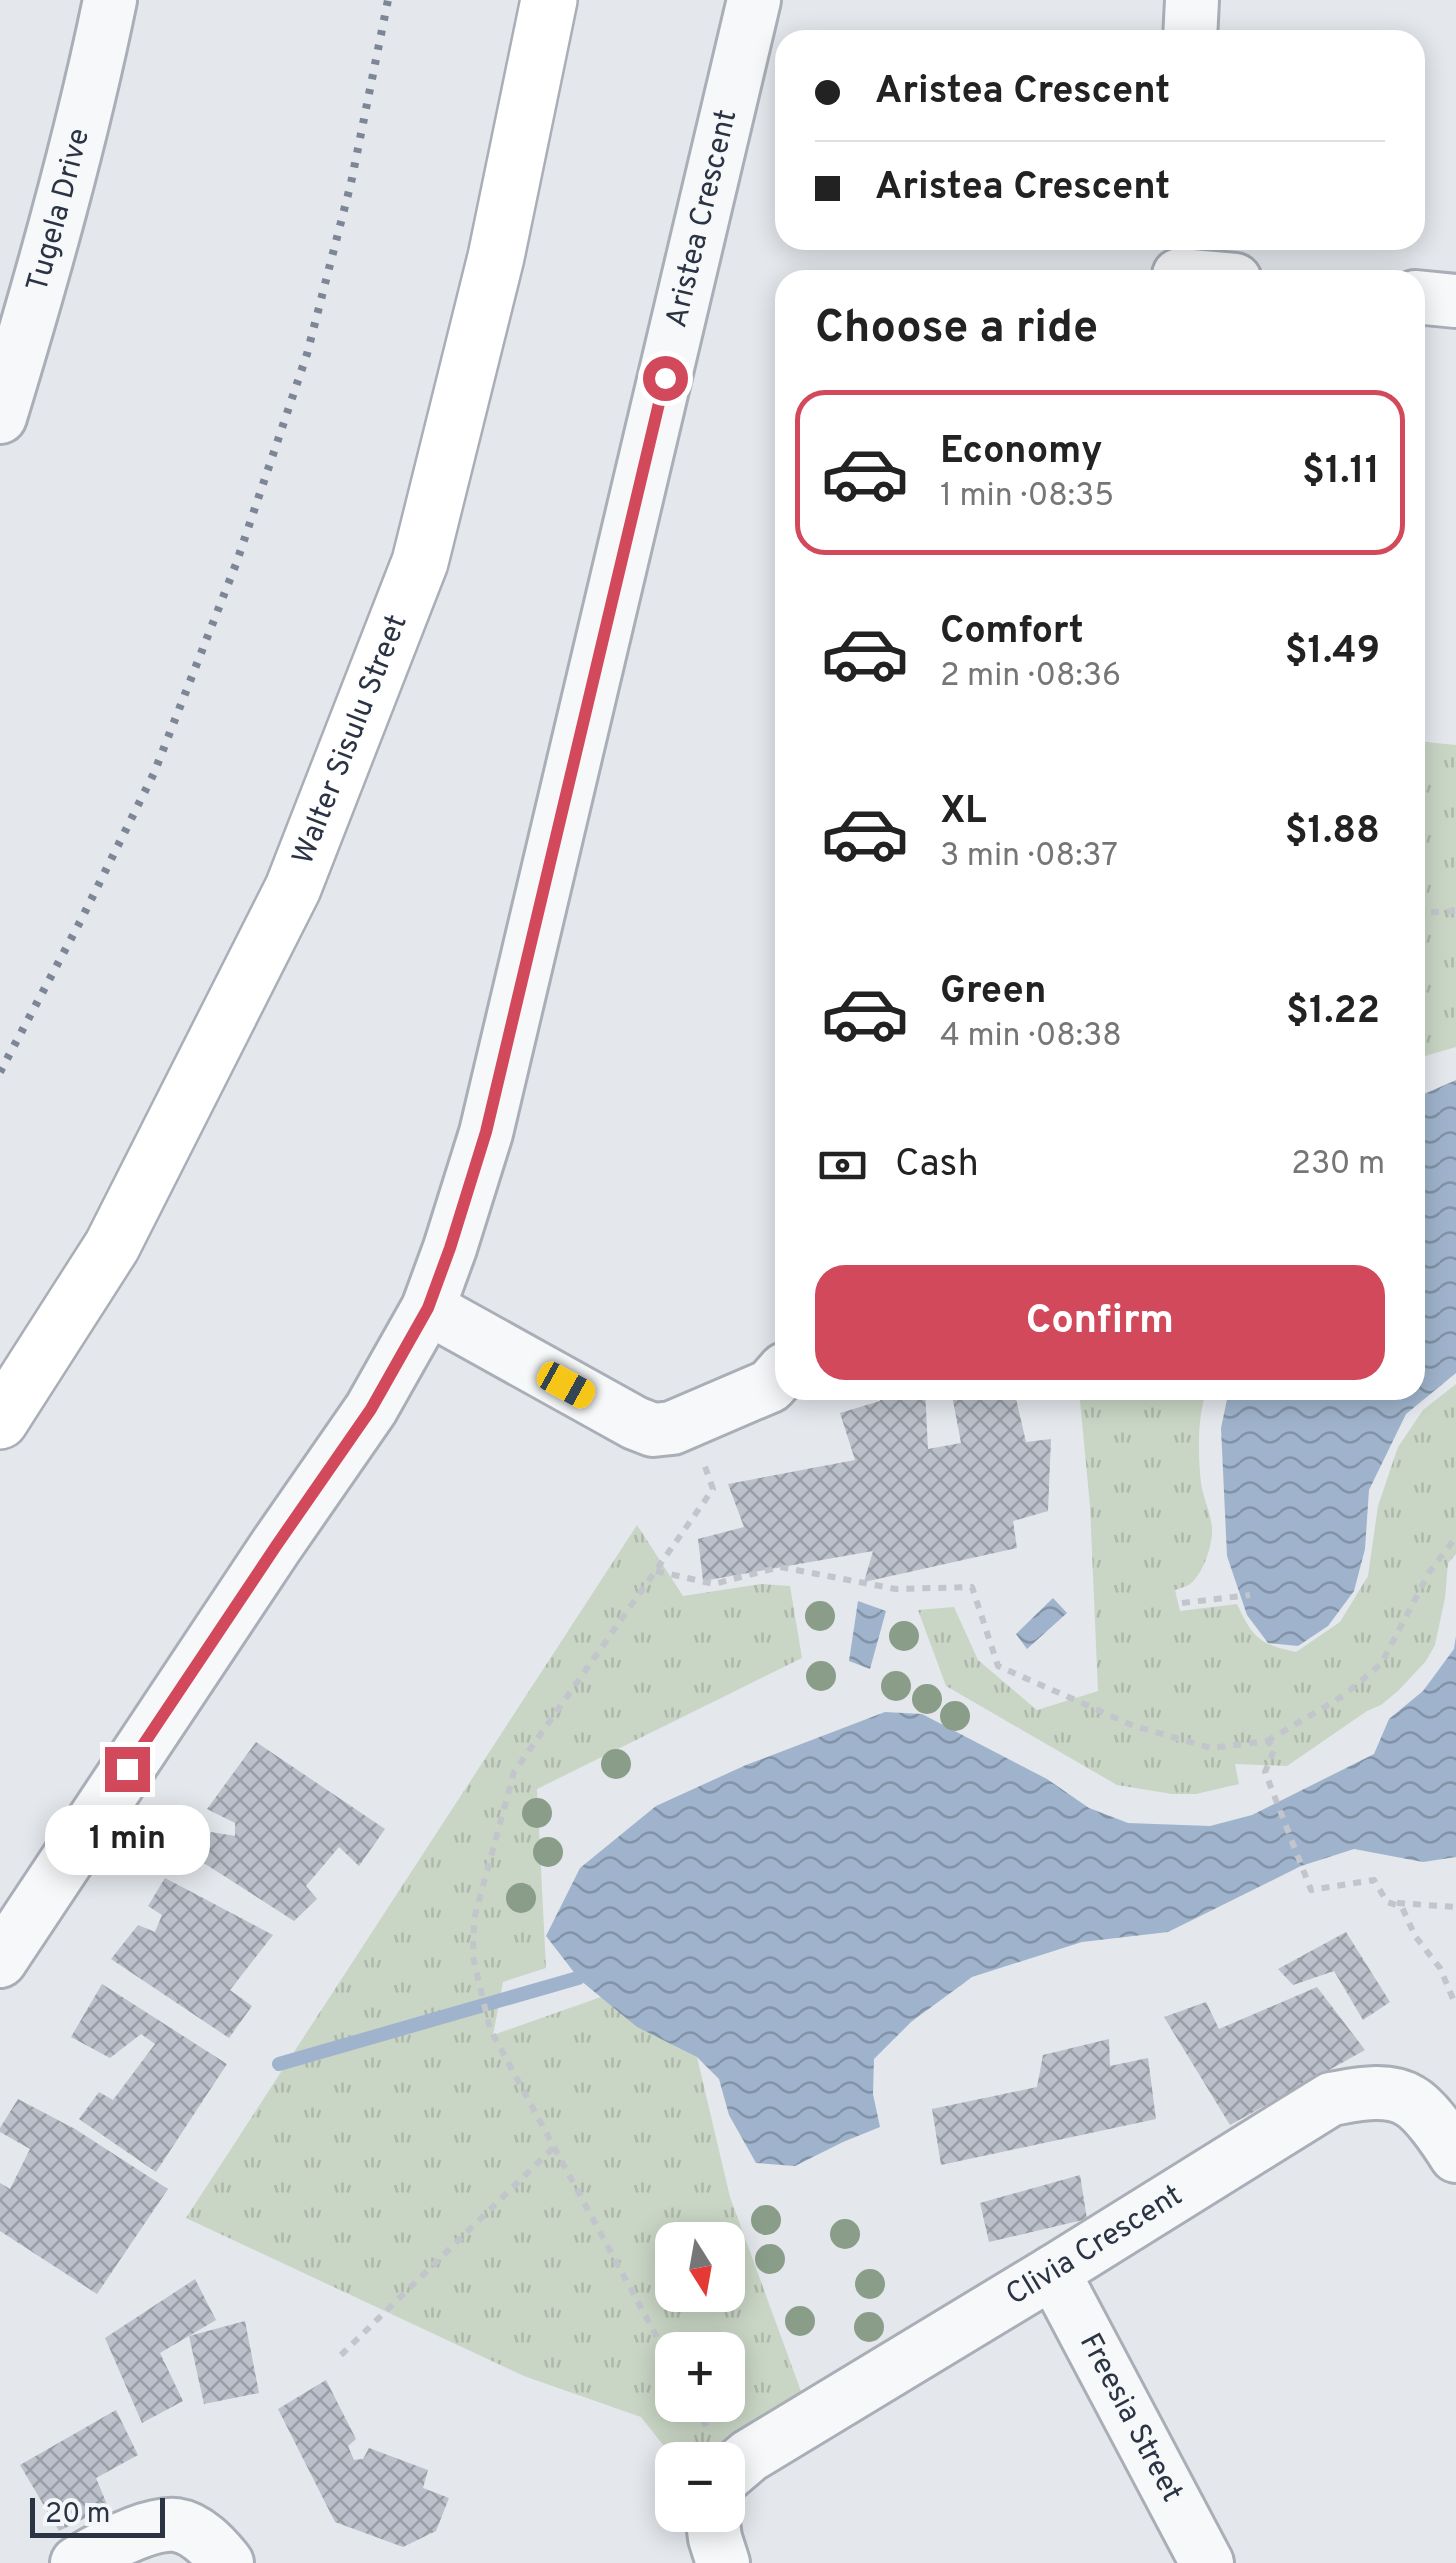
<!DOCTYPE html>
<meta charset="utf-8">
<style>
:root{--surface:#fff;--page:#f2f2f2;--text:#222;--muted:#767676;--line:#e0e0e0;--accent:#d1495b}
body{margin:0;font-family:Overpass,sans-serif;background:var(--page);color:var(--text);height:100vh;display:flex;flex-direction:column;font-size:38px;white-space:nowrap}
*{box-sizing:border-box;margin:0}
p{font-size:32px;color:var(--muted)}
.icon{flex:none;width:55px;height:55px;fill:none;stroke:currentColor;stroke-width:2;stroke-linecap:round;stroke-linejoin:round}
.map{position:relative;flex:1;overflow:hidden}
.sheet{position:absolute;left:775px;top:270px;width:650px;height:1130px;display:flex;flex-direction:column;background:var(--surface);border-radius:30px;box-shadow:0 5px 25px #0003}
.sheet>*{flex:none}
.banner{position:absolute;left:775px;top:30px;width:650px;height:220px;border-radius:30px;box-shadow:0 5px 25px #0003;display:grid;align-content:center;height:220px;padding:0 40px;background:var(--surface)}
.needle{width:65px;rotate:169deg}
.fabs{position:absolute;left:655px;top:2222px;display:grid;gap:20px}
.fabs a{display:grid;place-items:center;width:90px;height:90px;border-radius:20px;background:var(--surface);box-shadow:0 5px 25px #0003;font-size:50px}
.scale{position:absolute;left:30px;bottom:25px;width:135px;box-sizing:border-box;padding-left:10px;border:5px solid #2b3445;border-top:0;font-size:28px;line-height:35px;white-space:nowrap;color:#2b3445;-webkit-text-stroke:8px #f4f6f9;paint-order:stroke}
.end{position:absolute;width:45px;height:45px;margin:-22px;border:12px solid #d1495b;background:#fff;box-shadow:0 0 0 5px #fff}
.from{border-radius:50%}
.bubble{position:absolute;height:70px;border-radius:30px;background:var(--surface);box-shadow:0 5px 25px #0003;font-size:32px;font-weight:700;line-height:70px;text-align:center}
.car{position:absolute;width:30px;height:60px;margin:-30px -15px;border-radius:12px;box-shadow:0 0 8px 2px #0007;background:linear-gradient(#f5c518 24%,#345 0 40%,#f5c518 0 76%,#345 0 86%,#f5c518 0)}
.banner b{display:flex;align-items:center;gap:35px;height:95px;font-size:38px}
.banner b+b{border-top:2px solid var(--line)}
.banner i{width:25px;height:25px;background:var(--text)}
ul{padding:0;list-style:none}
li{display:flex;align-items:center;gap:30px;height:165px;margin:0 20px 15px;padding:0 20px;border:5px solid transparent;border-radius:30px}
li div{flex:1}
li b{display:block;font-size:38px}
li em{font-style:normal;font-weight:700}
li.selected{border-color:var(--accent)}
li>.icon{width:90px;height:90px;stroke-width:1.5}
h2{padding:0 40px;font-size:45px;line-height:120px}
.pay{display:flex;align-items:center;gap:25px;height:110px;padding:0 40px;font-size:38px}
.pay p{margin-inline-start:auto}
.action{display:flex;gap:20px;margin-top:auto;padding:20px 40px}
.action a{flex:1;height:115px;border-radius:30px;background:var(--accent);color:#fff;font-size:40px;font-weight:700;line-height:115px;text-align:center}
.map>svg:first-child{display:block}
.grass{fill:url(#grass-tufts);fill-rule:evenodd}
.water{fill:url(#water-waves)}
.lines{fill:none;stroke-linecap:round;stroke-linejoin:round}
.stream{stroke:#9fb4cc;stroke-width:14}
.building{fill:url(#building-cross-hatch)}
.minor-casing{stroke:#a9aeb7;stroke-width:58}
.secondary-casing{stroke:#a9aeb7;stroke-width:60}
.path{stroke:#c2c5cb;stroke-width:6;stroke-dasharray:8 8;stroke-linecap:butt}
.minor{stroke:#f7f8fa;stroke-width:52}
.secondary{stroke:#fff;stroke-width:55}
.rail{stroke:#7d8696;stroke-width:8;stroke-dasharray:5 10;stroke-linecap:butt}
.tree{fill:#899d89}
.route{stroke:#d1495b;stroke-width:12}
.labels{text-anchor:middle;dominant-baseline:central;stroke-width:9;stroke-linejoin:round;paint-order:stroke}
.street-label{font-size:30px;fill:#2b3445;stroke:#f4f6f9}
</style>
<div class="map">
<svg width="1456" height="2563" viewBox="0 0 1456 2563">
<defs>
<pattern id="grass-tufts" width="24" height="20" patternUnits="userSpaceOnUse" patternTransform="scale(2.5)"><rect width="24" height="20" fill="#c9d6c5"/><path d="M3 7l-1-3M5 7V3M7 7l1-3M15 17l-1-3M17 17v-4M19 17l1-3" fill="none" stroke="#adb8ab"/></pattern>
<pattern id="water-waves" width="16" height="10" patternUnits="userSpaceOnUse" patternTransform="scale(2.5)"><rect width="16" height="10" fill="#9fb4cc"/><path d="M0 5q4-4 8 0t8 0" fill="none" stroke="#8293a7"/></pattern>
<pattern id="building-cross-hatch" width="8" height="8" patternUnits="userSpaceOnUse" patternTransform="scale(2.5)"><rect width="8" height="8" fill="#bbc0ca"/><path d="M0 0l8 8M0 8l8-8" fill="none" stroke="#989da6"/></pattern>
</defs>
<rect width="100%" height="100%" fill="#e4e7ec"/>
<!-- grass -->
<path class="grass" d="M1415 741 1456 745V1047L1415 1059Z
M1456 1384V1554L1448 1563 1445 1598 1435 1645 1426 1661 1399 1690 1381 1705 1367 1711 1287 1766 1235 1764 1239 1784 1196 1794H1172L1117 1785 946 1686 918 1610 954 1607 978 1660 1037 1710 1098 1691 1090 1506 1079 1390H1207C1197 1415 1198 1456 1201 1483 1203 1498 1211 1513 1212 1528 1213 1545 1203 1574 1190 1584 1185 1587 1180 1588 1175 1590L1180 1611 1237 1604C1253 1638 1259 1644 1296 1652L1340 1622 1368 1576 1378 1506 1398 1447 1423 1410Z
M637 1525 683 1596 761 1584 790 1586 802 1658 537 1789 546 1968 503 1982 493 2035 601 1997 697 2057 730 2197 806 2405 728 2460H675L641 2417 524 2376 186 2218ZM672 2240H728V2295H672ZM672 2350H728V2405H672Z"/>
<!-- water -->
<path class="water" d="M1456 1080V1373L1406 1414 1369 1490 1365 1549 1354 1591 1328 1626 1298 1646 1268 1643 1247 1615 1227 1556 1221 1428 1229 1390H1415V1098Z
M1053 1598 1067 1613 1027 1649 1016 1634Z
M858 1601 886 1611 870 1669 849 1661Z
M1456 1636V1857L1423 1862 1354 1849 1301 1866 1168 1932 1082 1942 972 1977 911 2022 874 2059 873 2094 880 2127 843 2142 795 2166 756 2163 729 2115 719 2079 697 2057 637 2027 580 1980 546 1936 580 1868 656 1806 746 1765 885 1712 922 1714 1047 1779 1089 1808 1128 1823 1210 1826 1252 1815 1374 1754 1389 1719 1423 1691 1454 1649Z"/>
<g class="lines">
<!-- stream -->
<path class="stream" d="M279 2064 578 1978"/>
</g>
<!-- building -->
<path class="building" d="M879 1390H925L928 1449 961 1443 951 1390H1014L1026 1442 1051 1439 1048 1511 1013 1521 1017 1548 864 1582 873 1551 703 1581 698 1539 744 1527 728 1484 855 1460 840 1413 880 1401Z
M256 1742 385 1829 359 1866 339 1847 306 1886 317 1899 294 1921 196 1858 211 1832 235 1836V1823L207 1809Z
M165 1878 273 1935 230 1990 252 2006 229 2038 111 1959 138 1925 155 1932 162 1915 148 1906Z
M1346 1932 1390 2002 1363 2020 1334 1971 1293 1985 1278 1969Z
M102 1984 227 2064 156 2172 79 2119 99 2092 113 2100 155 2044 141 2034 110 2058 71 2037Z
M1317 1987 1365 2050 1230 2125 1164 2017 1206 2002 1219 2029Z
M1109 2039 1110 2066 1148 2058 1156 2119 941 2165 932 2109 1037 2087 1043 2055Z
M18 2099 75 2129 168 2189 97 2294 0 2231V2183L10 2189 30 2149 0 2132V2128Z
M1080 2175 1087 2219 989 2242 980 2203Z
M195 2279 216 2320 160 2353 183 2401 142 2423 105 2338Z
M245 2321 259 2393 204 2404 189 2336Z
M326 2380 356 2439 348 2446 354 2460 363 2459 369 2448 428 2470 423 2488 449 2498 436 2531 403 2547 335 2522 278 2409Z
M116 2410 138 2455 96 2478 108 2507 59 2531 20 2465Z"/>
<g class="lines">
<!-- minor casing -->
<g class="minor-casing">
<g id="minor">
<path d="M1190 40 1192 0"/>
<path d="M1179 275 1235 280"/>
<path d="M1415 297 1456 301"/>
<path id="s1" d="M0 417C42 279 81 141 110 0"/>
<path d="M428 1308 635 1423 653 1430 672 1428 770 1386 785 1369"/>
<path id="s2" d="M0 1961 276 1546 371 1409 428 1308 450 1248 486 1133 754 0"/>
<path id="s3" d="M1053 2272 1207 2563"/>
<path id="s4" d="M728 2474 749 2456 1053 2272 1331 2099C1355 2095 1387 2087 1410 2101 1426 2110 1446 2140 1456 2156"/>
<path d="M712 2515 715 2538 723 2563"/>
<path d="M77 2563C100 2549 149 2522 176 2525 197 2528 215 2548 227 2563"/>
</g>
</g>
<!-- secondary casing -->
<g class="secondary-casing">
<g id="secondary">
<path id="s5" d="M0 1421 112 1246 293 888 420 562 496 257 549 0"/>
</g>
</g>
<!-- path -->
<path class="path" d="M1415 913 1456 911
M656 1571 714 1584 780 1567 896 1589 972 1587 998 1666 1134 1726 1211 1748 1267 1741 1275 1748 1265 1772 1311 1890 1374 1880 1387 1902 1402 1907 1415 1936 1440 1968 1456 2006
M1182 1603 1250 1595
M1267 1741 1343 1696 1381 1664 1430 1571 1456 1537
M1397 1903 1456 1907
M341 2355 554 2147
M672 2365 490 2029 473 1957 474 1919 514 1772 713 1489 704 1464
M695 2405 707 2428"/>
<!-- minor -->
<use href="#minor" class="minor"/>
<!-- secondary -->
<use href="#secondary" class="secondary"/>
<!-- rail -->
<path class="rail" d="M0 1072 80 922 154 773 236 564 307 354 351 183 388 0"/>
</g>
<!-- trees -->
<g class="tree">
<circle cx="820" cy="1616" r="15"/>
<circle cx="904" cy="1636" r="15"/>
<circle cx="821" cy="1676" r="15"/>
<circle cx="896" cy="1686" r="15"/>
<circle cx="927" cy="1699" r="15"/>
<circle cx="955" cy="1716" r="15"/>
<circle cx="616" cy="1764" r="15"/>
<circle cx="537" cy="1813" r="15"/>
<circle cx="548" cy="1852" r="15"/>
<circle cx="521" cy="1898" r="15"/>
<circle cx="766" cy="2220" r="15"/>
<circle cx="845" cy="2234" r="15"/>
<circle cx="770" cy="2259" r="15"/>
<circle cx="870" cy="2284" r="15"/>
<circle cx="800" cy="2321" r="15"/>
<circle cx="869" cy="2327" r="15"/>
</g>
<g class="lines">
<!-- route -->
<path class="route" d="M127 1769 276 1546 371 1409 428 1308 450 1248 486 1132 665 378"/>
</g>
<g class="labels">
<!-- street labels -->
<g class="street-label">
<text stroke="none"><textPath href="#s1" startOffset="215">Tugela Drive</textPath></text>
<text stroke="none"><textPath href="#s2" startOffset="1905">Aristea Crescent</textPath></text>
<text stroke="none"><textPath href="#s5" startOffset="768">Walter Sisulu Street</textPath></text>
<text stroke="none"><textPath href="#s4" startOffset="432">Clivia Crescent</textPath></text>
<text stroke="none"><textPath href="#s3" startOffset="165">Freesia Street</textPath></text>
</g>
</g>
</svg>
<div class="fabs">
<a><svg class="needle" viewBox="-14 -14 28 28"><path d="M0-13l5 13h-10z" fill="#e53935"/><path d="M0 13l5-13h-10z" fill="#767676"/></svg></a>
<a>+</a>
<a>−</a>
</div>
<div class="scale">20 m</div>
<i class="end from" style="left:665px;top:378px"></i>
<i class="end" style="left:127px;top:1769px"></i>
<div class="bubble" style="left:45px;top:1805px;width:165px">1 min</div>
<i class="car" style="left:566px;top:1385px;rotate:119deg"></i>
<div class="banner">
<b><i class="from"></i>Aristea Crescent</b>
<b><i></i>Aristea Crescent</b>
</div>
<section class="sheet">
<h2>Choose a ride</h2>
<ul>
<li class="selected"><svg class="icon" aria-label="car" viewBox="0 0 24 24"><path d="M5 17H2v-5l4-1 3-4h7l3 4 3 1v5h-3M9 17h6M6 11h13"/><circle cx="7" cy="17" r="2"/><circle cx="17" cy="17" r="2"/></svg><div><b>Economy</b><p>1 min · 08:35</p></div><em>$1.11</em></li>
<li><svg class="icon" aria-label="car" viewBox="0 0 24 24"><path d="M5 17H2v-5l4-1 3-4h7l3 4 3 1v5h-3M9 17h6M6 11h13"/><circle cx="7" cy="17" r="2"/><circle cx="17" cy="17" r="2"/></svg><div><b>Comfort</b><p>2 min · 08:36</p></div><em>$1.49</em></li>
<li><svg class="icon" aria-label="car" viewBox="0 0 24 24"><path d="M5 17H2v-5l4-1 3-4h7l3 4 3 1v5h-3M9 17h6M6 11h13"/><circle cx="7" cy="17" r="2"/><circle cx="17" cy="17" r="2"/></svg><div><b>XL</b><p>3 min · 08:37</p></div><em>$1.88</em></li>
<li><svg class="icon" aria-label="car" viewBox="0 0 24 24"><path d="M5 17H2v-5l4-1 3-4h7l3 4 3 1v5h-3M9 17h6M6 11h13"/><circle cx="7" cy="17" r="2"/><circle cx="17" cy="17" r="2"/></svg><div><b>Green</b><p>4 min · 08:38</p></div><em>$1.22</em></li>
</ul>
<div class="pay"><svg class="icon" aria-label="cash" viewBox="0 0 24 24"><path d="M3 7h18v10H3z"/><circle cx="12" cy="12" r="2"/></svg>Cash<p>230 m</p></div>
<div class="action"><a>Confirm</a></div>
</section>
</div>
